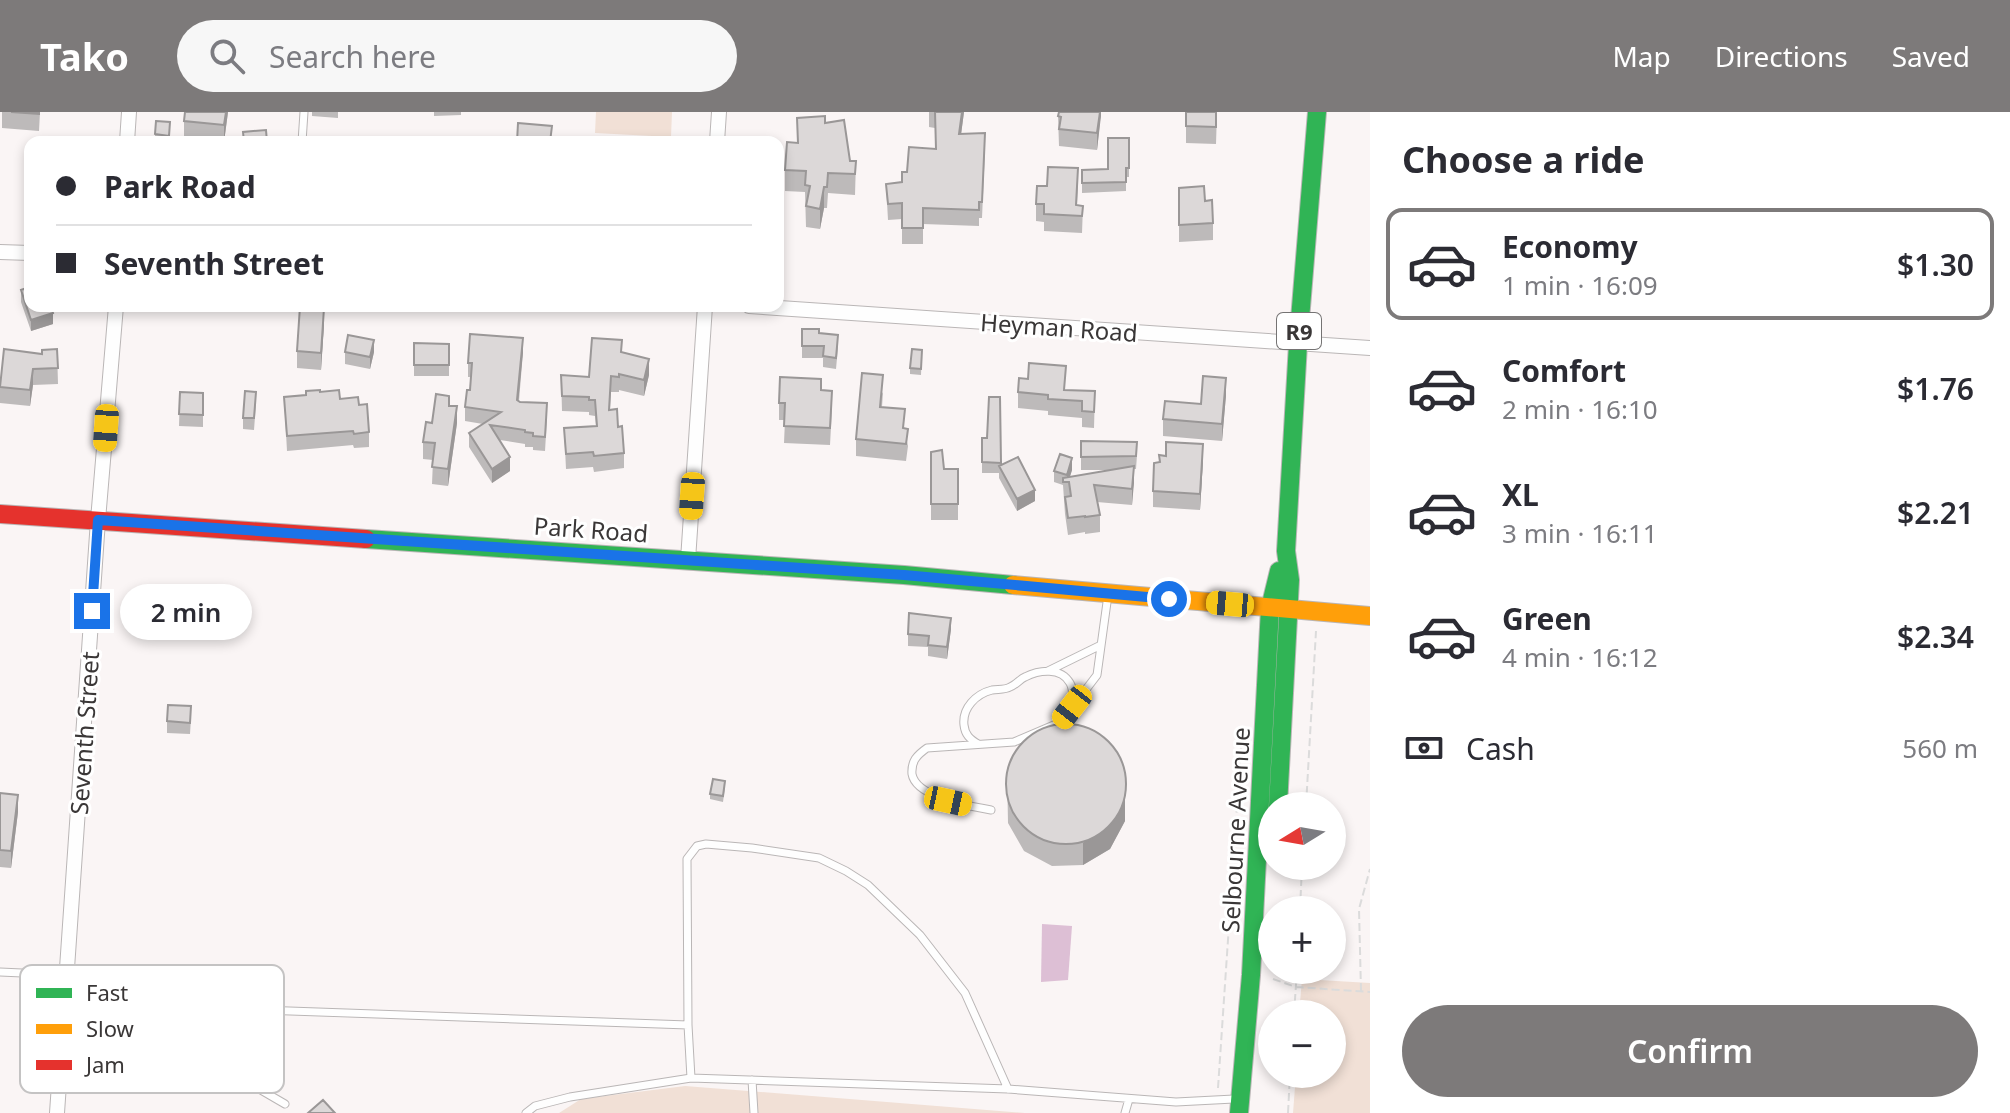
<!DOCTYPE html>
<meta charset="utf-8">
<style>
:root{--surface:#fff;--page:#f7f7f7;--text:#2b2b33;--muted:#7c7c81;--line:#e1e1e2;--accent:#7d7a7a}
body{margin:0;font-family:"Noto Sans",sans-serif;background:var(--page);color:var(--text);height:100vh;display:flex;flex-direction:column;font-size:30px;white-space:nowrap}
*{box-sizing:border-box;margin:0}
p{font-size:26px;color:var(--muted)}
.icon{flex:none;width:44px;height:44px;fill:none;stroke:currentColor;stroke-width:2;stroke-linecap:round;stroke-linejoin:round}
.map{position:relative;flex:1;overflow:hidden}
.side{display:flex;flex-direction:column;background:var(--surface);width:640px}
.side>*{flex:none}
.hud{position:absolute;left:24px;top:24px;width:760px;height:176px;border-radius:16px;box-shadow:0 4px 12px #0003;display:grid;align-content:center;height:176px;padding:0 32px;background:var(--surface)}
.needle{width:52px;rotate:259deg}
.controls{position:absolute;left:1258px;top:680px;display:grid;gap:16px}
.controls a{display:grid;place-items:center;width:88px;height:88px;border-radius:50%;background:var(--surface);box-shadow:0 4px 12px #0003;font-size:40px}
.end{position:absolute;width:36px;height:36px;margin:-18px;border:10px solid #1a73e8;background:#fff;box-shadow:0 0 0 4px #fff}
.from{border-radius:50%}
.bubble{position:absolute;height:56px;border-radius:28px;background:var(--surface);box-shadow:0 4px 12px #0003;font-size:26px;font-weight:600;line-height:56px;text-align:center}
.car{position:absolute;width:24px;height:48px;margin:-24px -12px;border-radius:10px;box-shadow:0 0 6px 2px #0007;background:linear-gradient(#f5c518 24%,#345 0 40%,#f5c518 0 76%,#345 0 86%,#f5c518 0)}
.hud b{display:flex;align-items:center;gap:28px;height:76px;font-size:30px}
.hud b+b{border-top:2px solid var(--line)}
.hud i{width:20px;height:20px;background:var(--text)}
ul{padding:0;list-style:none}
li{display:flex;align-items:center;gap:24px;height:112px;margin:0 16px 12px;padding:0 16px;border:4px solid transparent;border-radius:16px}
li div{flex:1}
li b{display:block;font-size:30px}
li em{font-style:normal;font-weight:600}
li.on{border-color:var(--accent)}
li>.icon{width:72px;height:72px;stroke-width:1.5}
h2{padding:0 32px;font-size:36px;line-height:96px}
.pay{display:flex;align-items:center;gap:20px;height:88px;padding:0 32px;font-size:30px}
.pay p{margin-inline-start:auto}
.action{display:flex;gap:16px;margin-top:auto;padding:16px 32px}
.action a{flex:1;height:92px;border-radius:48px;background:var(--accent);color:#fff;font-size:32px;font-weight:600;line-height:92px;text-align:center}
header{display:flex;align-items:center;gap:48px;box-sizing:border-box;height:112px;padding:0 40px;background:var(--accent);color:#fff}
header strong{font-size:38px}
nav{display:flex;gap:44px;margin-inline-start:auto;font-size:28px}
.search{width:560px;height:72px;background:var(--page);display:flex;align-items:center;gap:20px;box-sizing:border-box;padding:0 28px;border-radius:44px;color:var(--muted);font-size:30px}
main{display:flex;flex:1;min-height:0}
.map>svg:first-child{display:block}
.green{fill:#f1e0d6}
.water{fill:#ddbfd5}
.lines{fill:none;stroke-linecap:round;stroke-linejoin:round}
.lane-casing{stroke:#bab6b6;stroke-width:9}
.street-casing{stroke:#bab6b6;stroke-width:16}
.fast-casing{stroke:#bab6b6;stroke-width:20}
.slow-casing{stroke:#bab6b6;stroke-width:20}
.jam-casing{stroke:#bab6b6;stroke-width:20}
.path{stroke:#dbdbdb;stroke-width:2;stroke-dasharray:8 4;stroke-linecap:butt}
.lane{stroke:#fefefe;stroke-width:7}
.street{stroke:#fefefe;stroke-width:14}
.fast{stroke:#30b455;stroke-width:18}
.slow{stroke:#ff9f0a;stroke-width:18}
.jam{stroke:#e5322d;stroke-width:18}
.wall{fill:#bdbaba}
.shaded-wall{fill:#9a9797}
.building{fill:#dcd8d8;stroke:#9a9797;stroke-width:2}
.route{stroke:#1a73e8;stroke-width:10}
.labels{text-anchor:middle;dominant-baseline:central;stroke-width:6;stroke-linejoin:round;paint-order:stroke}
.shield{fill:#fff;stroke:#757373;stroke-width:2}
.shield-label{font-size:22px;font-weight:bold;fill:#3a3737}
.street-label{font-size:24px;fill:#3a3737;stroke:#fff}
.key{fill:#fff;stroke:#c4c3c3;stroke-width:2}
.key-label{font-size:22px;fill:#3a3737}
</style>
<header>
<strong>Tako</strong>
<div class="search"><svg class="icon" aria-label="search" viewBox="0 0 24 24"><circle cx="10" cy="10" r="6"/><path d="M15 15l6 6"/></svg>Search here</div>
<nav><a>Map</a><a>Directions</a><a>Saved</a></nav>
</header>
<main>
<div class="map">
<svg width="1370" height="1001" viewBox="0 0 1370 1001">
<rect width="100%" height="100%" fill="#faf5f5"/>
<!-- green -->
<path class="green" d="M596 0H672L671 25 595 21Z
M1302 867 1370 871V1001H1293L1296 962H1332V902H1299Z
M685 974 1025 1001H559L581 987Z"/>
<!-- water -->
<path class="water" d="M1042 812 1072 814 1068 868 1041 870Z"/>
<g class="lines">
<!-- lane casing -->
<g class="lane-casing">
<path id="lane" d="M302 30 304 0
M1048 559 1101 533
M978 632C970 627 965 623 964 613 962 596 976 582 992 578 998 577 1005 578 1010 575 1016 573 1020 567 1025 565 1039 558 1061 555 1070 571 1074 578 1073 587 1072 595
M991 698C971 694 916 686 912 662 911 649 917 643 927 636L1014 630 1061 610 1097 563 1108 483
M0 860 66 863
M66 891 688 913 691 966 570 985 535 994 526 1001
M688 913 687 747 697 734 706 732 752 736 819 746 846 759 868 773 920 823 965 881 1008 977
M61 953 188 942 202 944 285 992
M691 966 1008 977 1176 990 1234 987
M752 968 754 1001
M1125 1001 1129 987"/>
</g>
<!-- street casing -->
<g class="street-casing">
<path id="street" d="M127 30 129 0
M717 30 719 0
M0 140 30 141
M749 194 1370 236
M688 448 705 194
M57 1001 98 408 116 194"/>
</g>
<!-- fast casing -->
<g class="fast-casing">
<path id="fast" d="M366 427 904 463 1013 473
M1278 694 1290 468 1286 439 1298 232 1317 0
M1239 1001 1251 863 1270 496 1279 459"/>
</g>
<!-- slow casing -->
<g class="slow-casing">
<path id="slow" d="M1013 473 1370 504"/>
</g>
<!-- jam casing -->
<g class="jam-casing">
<path id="jam" d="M0 402 366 427"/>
</g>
<!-- path -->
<path class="path" d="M1306 694 1316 519
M1300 798 1302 754
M1273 867 1296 875 1370 880
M1361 879 1359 797 1370 757
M1294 902 1297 858
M1218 976 1241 635
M1288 1001 1290 962"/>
<!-- lane -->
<use href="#lane" class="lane"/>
<!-- street -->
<use href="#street" class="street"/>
<!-- fast -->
<use href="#fast" class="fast"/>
<!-- slow -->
<use href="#slow" class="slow"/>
<!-- jam -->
<use href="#jam" class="jam"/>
</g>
<!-- wall -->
<path class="wall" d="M2 0H40L39 19 2 16Z
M228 0 224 30 184 26V9Z
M312 0H338V6L312 4Z
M434 0H461V3L434 4Z
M929 0H964L961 22 985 38 982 106H979V114L923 112V132H902V107L888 108 886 72 902 70 907 60 936 37 935 16 929 15Z
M1101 0 1097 38 1059 34 1058 4Z
M1186 0H1217L1216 32 1186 31Z
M797 6 825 11 850 49H856L855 83 828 81 827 96H824L820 117 806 115 805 80 785 79V58L797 31Z
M170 16 169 29 155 28V22Z
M1129 26V65H1126V79L1082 81V58L1108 57Z
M1078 73 1077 93 1083 94 1082 121 1044 119V110L1036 109V92L1047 74Z
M1179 76 1205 89 1213 111V128L1179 130Z
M21 178 53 212 31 219 21 190Z
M324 213 321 258 297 256V239Z
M802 217 819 221 838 235 836 257 823 255V246H802Z
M414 231 449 232V264H414Z
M57 237 58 272 33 273 30 294 0 291V270L42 242Z
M922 238 921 263 910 262V256Z
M345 240H374L370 257 345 252Z
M523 240 519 289 547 306 545 339 533 338V335H525V332L500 328 510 359 492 371 469 335V321L483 312 465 309V295L470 278 471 265H468V251Z
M622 241 649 263 644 284 619 278V280H611L610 298 618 315 624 341V356L594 360 593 355 566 357 564 316 596 314 595 304 589 303V300L562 299 561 263 589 265Z
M821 278 832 296 830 333 784 331 785 308H779V291Z
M1065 278 1095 279 1094 316 1082 315V306L1048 303V299L1018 296V280Z
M180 280 203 281V315L179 314Z
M320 280 359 293 369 320V335L354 336 353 333 287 339 284 285 306 283Z
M883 280 882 295 904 316 908 334 906 349 856 344V327Z
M1226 283 1222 329 1163 324V307Z
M1000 285 1001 354 1035 389 1017 399 999 366V361H982V326H987Z
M256 291 254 318 243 317V306Z
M449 294 457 311 448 374 432 372 433 348 423 347V330L432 311Z
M1081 329 1137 343 1136 357H1134L1132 393 1097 390 1100 403V420L1085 422V420L1068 423 1065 402 1063 373 1054 370V359L1072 358 1070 365 1114 358H1081Z
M931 340 944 357H958V408H931Z
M1159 343 1203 348 1200 398 1153 395V379L1159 351Z
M951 517 947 547 928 544V535L908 534V522Z
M191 606 190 622 167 621V609Z
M1007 657 1125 709 1110 737 1083 753 1052 754 1024 739 1008 711Z
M725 675 723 690 710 687V682Z
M0 681 18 700 11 756 0 755Z"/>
<!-- shaded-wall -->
<path class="shaded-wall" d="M226 0H228L224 30V13Z
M962 0H964L959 38V22Z
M1100 0H1101V4L1097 38V21Z
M824 75V96L820 117V97Z
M324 196V213L321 258V241Z
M53 201V212L31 219V208Z
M523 226V240L517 302V288Z
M374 228V240L370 257V245Z
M649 247V263L644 284V268Z
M33 257V273L30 294V278Z
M1226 266V283L1222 329V312Z
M457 294V311L448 374V357Z
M1203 332V348L1200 398V382Z
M510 345V359L492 371V357Z
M1072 346V358L1068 370H1067V363Z
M1134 354V371L1132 393V377Z
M1035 378V389L1017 399V387Z
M951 506V517L947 547V535Z
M18 683V700L11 756V739Z
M1125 687V709L1110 737 1083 753V731Z"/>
<!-- building -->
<path class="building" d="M11 0H39V2Z
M185 0H226L224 13 184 9Z
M935 0H962L959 22 985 21 982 90H979V98L923 96V116H902V91L888 92 886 72 902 70V60H907L909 35 936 37Z
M1059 0H1100L1097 21 1059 17 1061 5 1058 4Z
M1186 0H1216V15L1186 14Z
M825 4V11L844 8 850 49H856L855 62 828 61 827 75H824L820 97 806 94 810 74 805 73 806 59 785 58 787 30 798 31 797 6Z
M156 9 170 10 169 24 155 22Z
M518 11 552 14 550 30H517Z
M266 18 267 30H244L243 20Z
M1108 26H1129V56H1126V70L1082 71V58L1108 57Z
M1048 55 1078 56 1076 93 1083 94 1082 104 1044 102V92H1036L1037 74H1047Z
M1204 74 1205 89 1212 88 1213 111 1179 113V76Z
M30 175V194H51L53 201 31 208 21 178Z
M300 194 324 196 321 241 297 239Z
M802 217H819V221L838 223 836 246 823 244 824 234H802Z
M470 222 523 226 517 288 520 290 547 291 545 325 533 324V321L525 320V318L490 313 510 345 492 357 469 321 501 300 465 295 467 278H470L472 251H468Z
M348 223 374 228 370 245 345 240Z
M592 226 622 228 621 240 649 247 644 268 619 262V265L611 264 609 298 617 297 618 315 622 314 624 341 594 344 593 340 566 342 564 316 597 314 595 288H589V285L562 284 561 263 589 265Z
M414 231 449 232V253H414Z
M4 237 42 242V238L57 237 58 256 33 257 30 278 0 275Z
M912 237 922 238 921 257 910 256Z
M1029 251 1066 254 1064 278 1095 279 1094 300 1082 299V289L1048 287V283L1018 280 1019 266 1028 267Z
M862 261 883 263 880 295 905 297 903 316 908 317 906 332 856 327Z
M1203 264 1226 266 1222 312 1163 307 1165 289 1201 292Z
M780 265 821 267V278L832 279 830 316 784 314 785 291H779Z
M320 278V280L339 278 340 287 358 285 359 293 367 292 369 320 354 322 353 319 287 324 284 285 306 283V279Z
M245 279 256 280 254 306H243Z
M180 280 203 281V303L179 302Z
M436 282 449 284V294H457L448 357 432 355 435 331 423 330 426 310 432 311Z
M989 285H1000L1001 351 982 350V326H987Z
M1081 329 1137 330 1136 344 1081 345Z
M1166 330 1203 332 1200 382 1153 379 1154 351 1160 350 1159 343 1166 344Z
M942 338 944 357H958V392H931V340Z
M1060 342 1072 346 1067 363 1054 359Z
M1018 345 1035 378 1017 387 999 354Z
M1134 354 1132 377 1094 373 1100 403 1085 405V404L1068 406 1065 385 1071 384 1069 370H1063V366Z
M909 501 951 506 947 535 928 533 929 524 908 522Z
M168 593 191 594 190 611 167 609Z
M1006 672a60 60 0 1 1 120 0a60 60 0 1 1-120 0Z
M713 667 725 669 723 684 710 682Z
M0 681 18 683 11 739 0 738Z
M323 988 335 1001H308Z"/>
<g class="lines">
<!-- route -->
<path class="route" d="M92 499 98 408 904 463 1169 487"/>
</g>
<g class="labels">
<!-- shield labels -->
<rect class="shield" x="1277" y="201" width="44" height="36" rx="6"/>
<g class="shield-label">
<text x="1299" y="219">R9</text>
</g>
<!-- street labels -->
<g class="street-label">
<text transform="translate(1059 215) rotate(4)">Heyman Road</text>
<text transform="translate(591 417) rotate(4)">Park Road</text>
<text transform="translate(84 621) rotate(-86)">Seventh Street</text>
<text transform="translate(1235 718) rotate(-87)">Selbourne Avenue</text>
</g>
</g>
<!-- legend -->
<rect x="20" y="853" width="264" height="128" rx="12" class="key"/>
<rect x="36" y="876" width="36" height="10" fill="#30b455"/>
<rect x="36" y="912" width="36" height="10" fill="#ff9f0a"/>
<rect x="36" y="948" width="36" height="10" fill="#e5322d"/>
<g class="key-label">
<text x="86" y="889">Fast</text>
<text x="86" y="925">Slow</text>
<text x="86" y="961">Jam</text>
</g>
</svg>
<div class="controls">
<a><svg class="needle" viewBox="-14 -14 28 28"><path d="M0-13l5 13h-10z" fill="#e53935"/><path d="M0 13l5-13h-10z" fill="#7c7c81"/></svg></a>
<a>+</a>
<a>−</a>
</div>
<i class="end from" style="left:1169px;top:487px"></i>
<i class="end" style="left:92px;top:499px"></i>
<div class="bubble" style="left:120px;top:472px;width:132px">2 min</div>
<i class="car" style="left:106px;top:316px;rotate:184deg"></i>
<i class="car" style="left:692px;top:384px;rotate:184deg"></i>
<i class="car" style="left:1230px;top:492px;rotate:275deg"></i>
<i class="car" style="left:1072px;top:595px;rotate:218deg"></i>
<i class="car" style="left:948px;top:689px;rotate:102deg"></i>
<div class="hud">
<b><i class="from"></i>Park Road</b>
<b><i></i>Seventh Street</b>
</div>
</div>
<section class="side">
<h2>Choose a ride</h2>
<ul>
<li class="on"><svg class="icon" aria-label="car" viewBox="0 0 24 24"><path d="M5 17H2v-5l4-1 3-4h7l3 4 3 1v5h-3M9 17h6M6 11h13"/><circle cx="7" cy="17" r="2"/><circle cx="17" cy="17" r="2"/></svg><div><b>Economy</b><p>1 min · 16:09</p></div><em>$1.30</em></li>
<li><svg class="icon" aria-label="car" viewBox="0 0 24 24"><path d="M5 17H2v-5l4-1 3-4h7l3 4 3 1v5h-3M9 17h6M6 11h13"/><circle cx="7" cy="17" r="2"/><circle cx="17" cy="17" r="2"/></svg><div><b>Comfort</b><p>2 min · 16:10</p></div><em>$1.76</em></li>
<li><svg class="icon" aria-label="car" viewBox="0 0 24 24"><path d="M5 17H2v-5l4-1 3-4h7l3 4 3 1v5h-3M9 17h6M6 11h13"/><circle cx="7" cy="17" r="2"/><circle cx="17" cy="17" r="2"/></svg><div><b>XL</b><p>3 min · 16:11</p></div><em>$2.21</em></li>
<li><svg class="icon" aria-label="car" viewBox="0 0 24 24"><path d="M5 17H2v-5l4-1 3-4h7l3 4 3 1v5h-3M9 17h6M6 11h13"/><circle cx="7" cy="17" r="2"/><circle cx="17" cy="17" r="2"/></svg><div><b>Green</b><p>4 min · 16:12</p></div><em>$2.34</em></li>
</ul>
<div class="pay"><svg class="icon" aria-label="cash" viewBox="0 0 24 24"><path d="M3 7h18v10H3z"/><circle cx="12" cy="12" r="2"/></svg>Cash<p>560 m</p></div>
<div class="action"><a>Confirm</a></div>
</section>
</main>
